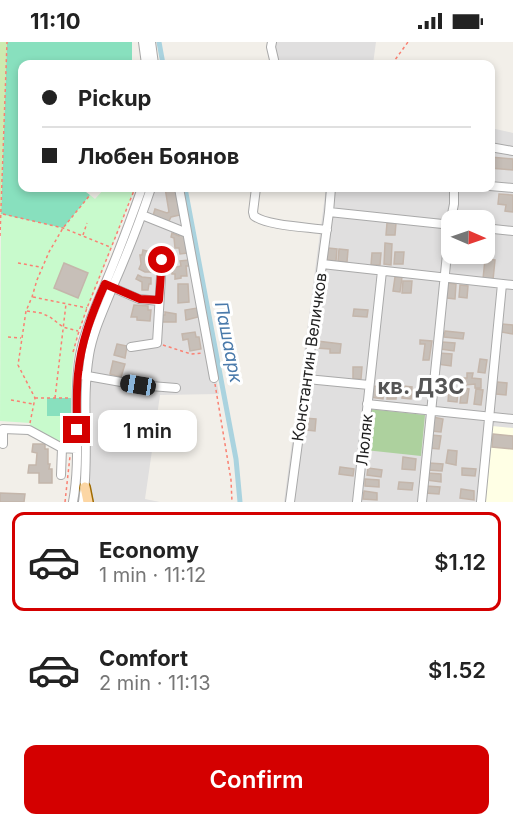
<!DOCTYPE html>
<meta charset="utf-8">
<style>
:root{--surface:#fff;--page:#f6f6f6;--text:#222;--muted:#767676;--line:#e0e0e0;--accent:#d40000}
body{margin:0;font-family:Inter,sans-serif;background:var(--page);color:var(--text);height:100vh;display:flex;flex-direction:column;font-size:22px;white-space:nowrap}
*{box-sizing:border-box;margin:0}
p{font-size:20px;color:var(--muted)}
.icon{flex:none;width:33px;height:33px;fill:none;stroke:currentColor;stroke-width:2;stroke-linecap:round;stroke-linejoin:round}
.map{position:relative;height:460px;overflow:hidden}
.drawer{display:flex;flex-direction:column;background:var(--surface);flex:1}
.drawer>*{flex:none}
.guide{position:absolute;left:18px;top:18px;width:477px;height:132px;border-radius:12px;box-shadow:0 3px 9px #0003;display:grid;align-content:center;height:132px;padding:0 24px;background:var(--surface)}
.needle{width:39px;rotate:92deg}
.controls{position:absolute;left:441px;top:168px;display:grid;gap:12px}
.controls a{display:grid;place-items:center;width:54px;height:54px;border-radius:12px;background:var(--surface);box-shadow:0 3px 9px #0003;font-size:30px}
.end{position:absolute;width:27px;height:27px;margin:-14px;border:8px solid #d40000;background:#fff;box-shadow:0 0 0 3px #fff}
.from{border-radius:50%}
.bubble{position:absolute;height:42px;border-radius:12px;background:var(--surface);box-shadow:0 3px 9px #0003;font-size:20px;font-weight:600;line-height:42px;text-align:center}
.car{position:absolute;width:18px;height:36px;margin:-18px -9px;border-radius:8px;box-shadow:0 0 4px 2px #0007;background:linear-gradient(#222 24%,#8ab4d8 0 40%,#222 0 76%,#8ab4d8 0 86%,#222 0)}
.guide b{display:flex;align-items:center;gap:21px;height:57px;font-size:22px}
.guide b+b{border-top:2px solid var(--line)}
.guide i{width:15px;height:15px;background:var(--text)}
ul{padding:10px 0 0;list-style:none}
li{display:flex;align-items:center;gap:18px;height:99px;margin:0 12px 9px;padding:0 12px;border:3px solid transparent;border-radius:12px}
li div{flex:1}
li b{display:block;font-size:22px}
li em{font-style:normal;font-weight:600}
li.active{border-color:var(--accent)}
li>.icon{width:54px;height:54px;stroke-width:1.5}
.primary-button{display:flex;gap:12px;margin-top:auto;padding:12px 24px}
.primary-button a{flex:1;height:69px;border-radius:12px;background:var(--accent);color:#fff;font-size:24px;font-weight:600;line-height:69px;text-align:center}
.status{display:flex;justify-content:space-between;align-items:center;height:42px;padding:0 30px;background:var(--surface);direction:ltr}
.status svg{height:16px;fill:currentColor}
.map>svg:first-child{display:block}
.residential{fill:#e0dfdf;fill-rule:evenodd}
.education{fill:#ffffe5}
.grass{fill:#cdebb0}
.forest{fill:#add19e}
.park{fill:#c8facc;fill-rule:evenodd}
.pitch{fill:#88e0be}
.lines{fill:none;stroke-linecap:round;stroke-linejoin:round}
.canal{stroke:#aad3df;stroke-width:5}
.building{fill:#c7bfb8;stroke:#c4b6ab;stroke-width:1.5}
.minor-casing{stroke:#a9a9a9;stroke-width:10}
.major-casing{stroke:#a06b00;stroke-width:12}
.path{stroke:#fa8072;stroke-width:1.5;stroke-dasharray:3 3;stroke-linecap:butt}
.minor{stroke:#fff;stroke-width:8}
.major{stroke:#fcd6a4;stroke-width:9}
.route{stroke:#d40000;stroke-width:8}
.labels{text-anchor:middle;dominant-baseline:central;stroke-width:6;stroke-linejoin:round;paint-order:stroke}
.street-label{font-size:16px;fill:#222;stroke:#fff}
.water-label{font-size:18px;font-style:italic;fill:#4a7aab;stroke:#fff}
.district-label{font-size:22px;font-weight:bold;fill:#555;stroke:#fff}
</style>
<div class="status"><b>11:10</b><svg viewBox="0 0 49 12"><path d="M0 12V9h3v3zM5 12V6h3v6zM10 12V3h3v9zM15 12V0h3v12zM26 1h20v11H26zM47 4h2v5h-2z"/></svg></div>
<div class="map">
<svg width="513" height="460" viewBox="0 0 513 460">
<rect width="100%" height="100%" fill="#f2efe9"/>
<!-- residential -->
<path class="residential" d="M269 0H376L373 22H277Z
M491 86 513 91V460H284L326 146H490ZM452 178H484V212H452Z
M153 146H182L219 352 160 353 145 457 160 460H86L90 416 91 302Z"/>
<!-- education -->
<path class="education" d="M492 384 513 386V460H484Z"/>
<!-- grass -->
<path class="grass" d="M0 0H7L0 194Z"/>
<!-- forest -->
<path class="forest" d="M369 367 425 373 421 414 365 408Z"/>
<!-- park -->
<path class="park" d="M105 146H135L79 289C73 312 71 333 71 356L47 357V374H71V406L29 388 30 381 0 379 1 172 63 186 90 153 95 157ZM64 221 88 231 78 256 54 246Z"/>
<!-- pitch -->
<path class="pitch" d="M7 0H132V22H22V35H19L18 45 22 46V146H91L86 150 90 153 63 186 1 172Z
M47 356H71V374H47Z"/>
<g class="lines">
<!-- canal -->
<path class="canal" d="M159 0 163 22
M185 146 236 417 240 460"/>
</g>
<!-- building -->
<path class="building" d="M490 115 513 117V128L490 126Z
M165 146H175L180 173 171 175 167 183 152 177 155 167 167 171 169 170Z
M499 152 513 153V170L505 169 506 163 498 162Z
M387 181H396L395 193H386Z
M172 191 179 194 180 192 184 193 187 211 180 212 179 206H175L174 196 171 195Z
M385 201 392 202 391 223 384 222Z
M328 206 337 207 336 219 327 218Z
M339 207 348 208 347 220 338 219Z
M143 208 151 210 149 216 151 222H153V230H145L139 227 141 222 140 213H142Z
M395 210H404L403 222H394Z
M372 211H381L380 223H371Z
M485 217 495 218 493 238 483 237Z
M189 218V224H186L187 234H181V236L175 237V232H172V226L181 224 180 219Z
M64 221 88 231 78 256 54 246Z
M138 233 142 235 151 236V242H149L148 248H142V240L136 237Z
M395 235H402L400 250 393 249Z
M403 239H412L411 251H402Z
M448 241 456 242 455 257 447 256Z
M178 242H188L189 260 178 261Z
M460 243 468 244 467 256 459 255Z
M134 263 148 264V268H151L150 279 137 278V275H131Z
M197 266 198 275 186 278 185 268Z
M354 267 368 268 367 275 353 274Z
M165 270 176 272V280H162V273H165Z
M502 282 513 283V292L501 290Z
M445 289 464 291 463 297 444 295Z
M195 290 196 295H199L201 307 190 309 188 297 183 298 182 292Z
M420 298 432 299 429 318H423L425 302H420Z
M317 299 341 302 340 311H330V307L316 306Z
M442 300 455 301 454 309 441 307Z
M117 302 127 304 125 316 114 313Z
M439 311 452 312 451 324 438 322Z
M480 317 487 318 485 331 478 330Z
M113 319 125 322 121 335 110 332Z
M353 325H362L361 337H353Z
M467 331H473L472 336 481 337V346H475V342L466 343V341H461L462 336H467Z
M497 340 507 341 506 353 496 352Z
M371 344 385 345 383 357 370 355Z
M403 344 412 345 411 357 402 356Z
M388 345H397L396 357H387Z
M462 346 469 347 467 361H460Z
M449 347 458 348 457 360 448 359Z
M476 347 483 348 481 363 474 362Z
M433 375 443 377 441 390 431 389Z
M303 376 316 377 315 389 307 388V383L302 382Z
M493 392 513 394V407L492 405Z
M431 393 441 394 439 407 429 406Z
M33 402H45V407H48V422H50L49 427H52V441H39V431H28L29 423H36L37 411 32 410Z
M448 408 457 409 456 423 446 421Z
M403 415 416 417 415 428 402 427Z
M429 421 443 422 442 429 428 428Z
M340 425 354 427 353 434 339 432Z
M368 426 382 428 381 435 367 433Z
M462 426 476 427 475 434 462 433Z
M427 431 441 432V440L427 438Z
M365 437 379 438V445L365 444Z
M399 440 413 441 412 448 398 447Z
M426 444 440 445 439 452 425 451Z
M461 447 474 449V458L460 456Z
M364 449 377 451V458L363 457Z
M0 451 25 452 24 460H0Z"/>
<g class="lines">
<!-- minor casing -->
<g class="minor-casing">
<path id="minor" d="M143 0 146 22
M151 0 154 22
M272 0 271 5 275 22
M490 105 513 109
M490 144 513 146
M179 146 214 336
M256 146 253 170 254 174C268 184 308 185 327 188
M329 170 452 183
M142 173 187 191
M484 186 513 189
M322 222 513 243
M109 244 139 257 159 259
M131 305 157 301 162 218
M82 333 138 343 176 346
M307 337 369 343
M367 362 513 377
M3 402V387L29 388 62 406
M61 433 62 406 77 407
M73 460C82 412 72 362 80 313 85 287 96 264 106 240 119 209 131 177 142 146
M83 460C90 411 81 362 89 313 93 289 104 267 113 244 127 212 140 179 151 146
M290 460 329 170 331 146
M357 460 382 229
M422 460 450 182 454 162V146
M481 460 502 242"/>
</g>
<!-- major casing -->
<g class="major-casing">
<path id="major" d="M85 445 88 460"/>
</g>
<!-- path -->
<path class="path" d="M392 22 408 0
M3 172 63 186 110 205
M83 193 87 181
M0 194 7 0
M18 221 40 225
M33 255 87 266
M27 269 41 271 50 275 63 285 78 289
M8 295 21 296
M163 303 191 312 202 311
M73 310 79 289 87 266 135 146
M215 342 231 438 232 460
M35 356H70
M55 356 66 262
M11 358 33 362
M30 381 35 356 18 323 26 269 32 255 37 238 49 210 63 186 90 153
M65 460 70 414"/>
<!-- minor -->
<use href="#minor" class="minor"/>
<!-- major -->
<use href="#major" class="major"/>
</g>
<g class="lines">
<!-- route -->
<path class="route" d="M77 388C77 370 76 350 78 332 81 300 92 271 105 242L140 257 159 258 162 218"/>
</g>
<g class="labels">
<!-- street labels -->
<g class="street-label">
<text transform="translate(309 315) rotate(-82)">Константин Величков</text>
<text transform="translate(364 398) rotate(-84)">Люляк</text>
</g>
<!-- water labels -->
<g class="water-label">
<text transform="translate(229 300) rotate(79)">Пашаарк</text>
</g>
<!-- district labels -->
<g class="district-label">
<text x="421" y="344">кв. ДЗС</text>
</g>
</g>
</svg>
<div class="controls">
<a><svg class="needle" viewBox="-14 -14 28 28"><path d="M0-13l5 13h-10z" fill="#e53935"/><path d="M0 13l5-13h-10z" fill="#767676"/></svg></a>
</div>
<i class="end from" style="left:162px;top:218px"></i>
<i class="end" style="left:77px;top:388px"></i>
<div class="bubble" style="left:98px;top:368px;width:99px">1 min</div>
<i class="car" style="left:138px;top:343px;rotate:279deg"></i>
<div class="guide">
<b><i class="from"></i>Pickup</b>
<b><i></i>Любен Боянов</b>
</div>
</div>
<section class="drawer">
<ul>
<li class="active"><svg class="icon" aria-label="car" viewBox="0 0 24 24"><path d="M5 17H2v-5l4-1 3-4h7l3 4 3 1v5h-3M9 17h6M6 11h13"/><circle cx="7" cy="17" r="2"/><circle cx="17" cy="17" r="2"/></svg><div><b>Economy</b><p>1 min · 11:12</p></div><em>$1.12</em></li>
<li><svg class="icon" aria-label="car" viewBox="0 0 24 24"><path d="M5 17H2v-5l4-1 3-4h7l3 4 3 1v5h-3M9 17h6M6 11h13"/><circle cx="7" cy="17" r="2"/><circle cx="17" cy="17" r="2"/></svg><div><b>Comfort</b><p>2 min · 11:13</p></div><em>$1.52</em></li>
</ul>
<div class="primary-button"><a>Confirm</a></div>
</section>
